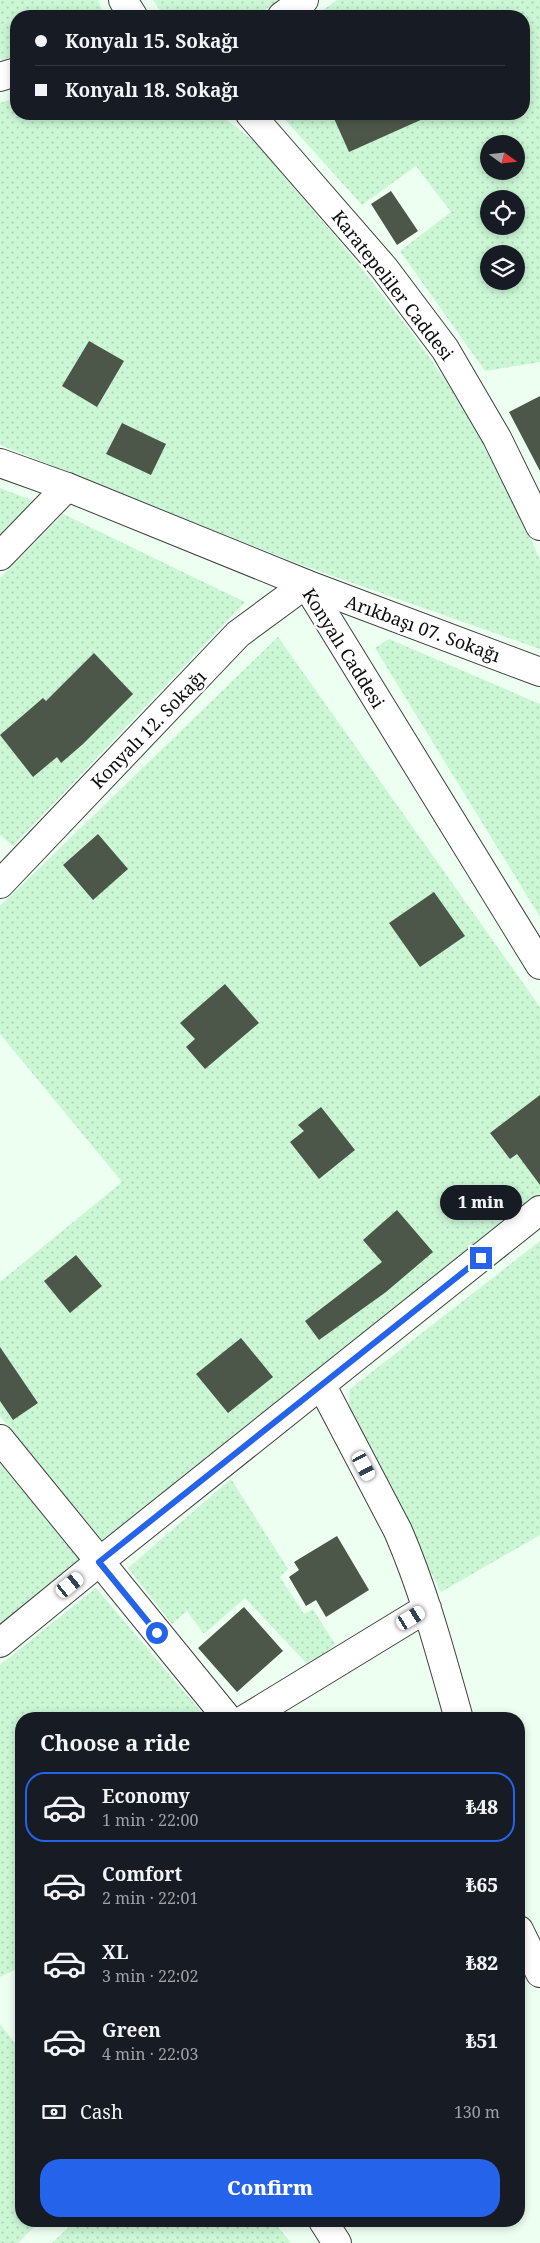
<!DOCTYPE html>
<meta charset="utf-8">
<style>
:root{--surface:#171b24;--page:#242831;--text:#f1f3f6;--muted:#9ea1a6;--line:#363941;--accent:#2563eb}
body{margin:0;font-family:"Noto Serif",serif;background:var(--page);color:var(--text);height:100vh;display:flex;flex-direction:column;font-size:19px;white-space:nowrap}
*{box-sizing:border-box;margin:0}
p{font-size:16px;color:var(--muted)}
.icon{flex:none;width:28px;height:28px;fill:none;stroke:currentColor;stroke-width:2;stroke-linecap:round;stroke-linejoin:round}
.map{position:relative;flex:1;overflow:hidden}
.drawer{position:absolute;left:15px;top:1712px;width:510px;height:515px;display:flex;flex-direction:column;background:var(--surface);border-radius:20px;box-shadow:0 2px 8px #0003}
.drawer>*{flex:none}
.banner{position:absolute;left:10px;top:10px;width:520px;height:110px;border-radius:20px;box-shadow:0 2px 8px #0003;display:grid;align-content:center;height:110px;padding:0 25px;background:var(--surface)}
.needle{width:32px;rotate:105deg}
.fabs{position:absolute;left:480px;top:135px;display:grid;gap:10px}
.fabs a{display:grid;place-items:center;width:45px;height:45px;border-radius:50%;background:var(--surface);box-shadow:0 2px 8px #0003;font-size:25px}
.end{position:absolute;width:22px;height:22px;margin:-11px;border:6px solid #2563eb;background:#fff;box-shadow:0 0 0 2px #fff}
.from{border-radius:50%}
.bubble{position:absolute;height:35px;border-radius:18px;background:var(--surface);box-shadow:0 2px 8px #0003;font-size:16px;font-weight:800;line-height:35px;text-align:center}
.car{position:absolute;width:15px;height:30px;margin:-15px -8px;border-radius:6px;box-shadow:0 0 4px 1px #0007;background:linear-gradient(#fff 24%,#345 0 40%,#fff 0 76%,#345 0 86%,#fff 0)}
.banner b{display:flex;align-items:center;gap:18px;height:48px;font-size:19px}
.banner b+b{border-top:1px solid var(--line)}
.banner i{width:12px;height:12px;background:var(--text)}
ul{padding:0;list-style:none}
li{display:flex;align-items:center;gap:15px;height:70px;margin:0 10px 8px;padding:0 15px;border:2px solid transparent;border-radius:20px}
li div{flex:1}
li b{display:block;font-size:19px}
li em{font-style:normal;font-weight:800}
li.selected{border-color:var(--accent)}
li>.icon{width:45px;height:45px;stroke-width:1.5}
h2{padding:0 25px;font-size:22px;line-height:60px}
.pay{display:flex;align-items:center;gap:12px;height:55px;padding:0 25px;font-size:19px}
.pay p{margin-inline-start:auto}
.primary-button{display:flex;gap:10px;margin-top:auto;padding:10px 25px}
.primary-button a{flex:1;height:58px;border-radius:20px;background:var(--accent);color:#fff;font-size:20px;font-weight:800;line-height:58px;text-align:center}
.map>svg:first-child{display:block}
.farmland{fill:url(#farmland-dots);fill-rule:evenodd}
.building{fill:#4d5749}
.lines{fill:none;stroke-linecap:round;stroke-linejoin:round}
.minor-casing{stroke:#404040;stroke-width:30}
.tertiary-casing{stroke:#404040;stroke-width:30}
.minor{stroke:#fff;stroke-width:28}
.tertiary{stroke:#fff;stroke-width:28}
.route{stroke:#2563eb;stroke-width:6}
.labels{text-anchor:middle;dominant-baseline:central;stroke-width:5;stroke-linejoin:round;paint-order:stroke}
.street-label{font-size:18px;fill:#0d0d0d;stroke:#fff}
</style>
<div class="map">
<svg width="540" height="2243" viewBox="0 0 540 2243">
<defs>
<pattern id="farmland-dots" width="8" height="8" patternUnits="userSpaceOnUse" patternTransform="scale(1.25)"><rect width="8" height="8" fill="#cbf7d5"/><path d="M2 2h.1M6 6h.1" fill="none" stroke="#add3b6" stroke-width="1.8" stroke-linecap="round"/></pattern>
</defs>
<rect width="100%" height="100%" fill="#edfff0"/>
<!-- farmland -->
<path class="farmland" d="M0 0H98L104 15 16 16V54L2 61 0 58Z
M153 0H278L257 16H164Z
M337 0H540V362L485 371 400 251 451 212 416 166 362 205 280 114H524V16H315ZM489 144H516V171H489ZM489 199H516V226H489ZM489 254H516V281H489Z
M16 98V114H219L255 142 355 260 411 332 446 381 472 422 511 495 540 560V649L299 564 0 445V103Z
M0 488 34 501 0 535Z
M63 514 245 602 13 846 0 835V578Z
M278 637 540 1007V1194L101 1542 0 1416V1282L122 1182 0 1034V906Z
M389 639 540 704V917L375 648Z
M540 1241V1535L441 1592 348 1414 350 1389Z
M0 1460 85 1562 0 1631Z
M231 1479 288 1569 280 1577 304 1614 313 1609 335 1644 311 1668 245 1598 204 1634 187 1611 172 1624 128 1568Z
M96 1588 207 1719H21V1967L0 1977V1665Z
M0 2024 21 2051V2221H40L18 2243H0Z
M75 2221H273L291 2243H52Z"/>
<!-- building -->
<path class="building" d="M332 114H434L349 152Z
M391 191 418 231 397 245 371 204Z
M89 341 124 361 97 407 62 386Z
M540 396V471L509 412Z
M122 423 166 444 151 475 106 454Z
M94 653 133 694 83 744 61 763 57 757 33 777 0 735 43 698 46 701Z
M98 834 128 869 93 900 63 865Z
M434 892 465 936 420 967 389 923Z
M225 984 259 1023 205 1069 186 1047 195 1039 180 1023Z
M540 1095V1185L517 1154 510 1159 490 1133Z
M321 1107 355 1150 319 1179 290 1142 304 1131 298 1125Z
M397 1210 433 1252 386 1292 319 1340 305 1321 382 1262 363 1240Z
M76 1255 102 1286 70 1313 44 1281Z
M241 1338 273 1377 228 1413 196 1374Z
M0 1347 38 1403 13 1420 0 1401Z
M337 1536 369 1590 326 1617 316 1600 306 1606 289 1577 299 1570 294 1562Z
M244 1607 283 1651 237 1692 198 1648Z"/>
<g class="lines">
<!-- minor casing -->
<g class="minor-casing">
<path id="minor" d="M282 16 304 0
M0 77 16 72
M0 556 67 487
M0 884 238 634 306 584 540 672
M322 1386 398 1531C424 1591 441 1655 459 1719
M0 1439 228 1719
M0 1643 99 1562 540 1210
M245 1719 427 1608
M519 1930 540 1973
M323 2221 337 2243"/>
</g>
<!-- tertiary casing -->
<g class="tertiary-casing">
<path id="tertiary" d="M123 0 133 16
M250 114 384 268 445 349 497 438 540 526
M0 463 67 487 306 584 540 965"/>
</g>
<!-- minor -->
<use href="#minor" class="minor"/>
<!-- tertiary -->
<use href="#tertiary" class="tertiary"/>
</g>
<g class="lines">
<!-- route -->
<path class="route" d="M157 1633 99 1562 481 1258"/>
</g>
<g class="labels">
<!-- street labels -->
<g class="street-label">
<text transform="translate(393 285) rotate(52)">Karatepeliler Caddesi</text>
<text transform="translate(423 628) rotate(20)">Arıkbaşı 07. Sokağı</text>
<text transform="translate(344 648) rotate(58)">Konyalı Caddesi</text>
<text transform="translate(148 729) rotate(-46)">Konyalı 12. Sokağı</text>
</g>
</g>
</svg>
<div class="fabs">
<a><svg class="needle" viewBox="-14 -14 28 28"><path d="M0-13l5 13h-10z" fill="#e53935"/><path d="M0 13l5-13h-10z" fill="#9ea1a6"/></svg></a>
<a><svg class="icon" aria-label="locate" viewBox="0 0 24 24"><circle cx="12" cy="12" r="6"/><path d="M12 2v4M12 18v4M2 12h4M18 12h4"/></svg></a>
<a><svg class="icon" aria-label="layers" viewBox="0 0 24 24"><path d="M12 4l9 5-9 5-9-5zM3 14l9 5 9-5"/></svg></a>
</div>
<i class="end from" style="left:157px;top:1633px"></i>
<i class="end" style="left:481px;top:1258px"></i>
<div class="bubble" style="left:440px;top:1185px;width:82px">1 min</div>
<i class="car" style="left:364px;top:1466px;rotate:152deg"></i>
<i class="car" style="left:70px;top:1585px;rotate:51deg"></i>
<i class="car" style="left:411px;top:1618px;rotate:59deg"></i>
<div class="banner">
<b><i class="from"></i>Konyalı 15. Sokağı</b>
<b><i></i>Konyalı 18. Sokağı</b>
</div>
<section class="drawer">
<h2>Choose a ride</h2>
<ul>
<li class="selected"><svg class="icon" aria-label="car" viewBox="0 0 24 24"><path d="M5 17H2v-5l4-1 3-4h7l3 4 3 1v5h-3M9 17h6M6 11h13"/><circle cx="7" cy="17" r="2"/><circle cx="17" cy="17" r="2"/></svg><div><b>Economy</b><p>1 min · 22:00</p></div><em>₺48</em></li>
<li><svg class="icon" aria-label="car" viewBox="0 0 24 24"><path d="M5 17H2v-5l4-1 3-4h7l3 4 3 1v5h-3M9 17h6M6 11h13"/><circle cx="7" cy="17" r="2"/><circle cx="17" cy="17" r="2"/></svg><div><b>Comfort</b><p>2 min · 22:01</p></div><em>₺65</em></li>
<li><svg class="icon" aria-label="car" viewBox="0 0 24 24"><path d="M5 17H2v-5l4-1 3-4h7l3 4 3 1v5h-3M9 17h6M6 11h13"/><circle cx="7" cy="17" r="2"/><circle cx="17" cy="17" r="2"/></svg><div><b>XL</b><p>3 min · 22:02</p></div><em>₺82</em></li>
<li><svg class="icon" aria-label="car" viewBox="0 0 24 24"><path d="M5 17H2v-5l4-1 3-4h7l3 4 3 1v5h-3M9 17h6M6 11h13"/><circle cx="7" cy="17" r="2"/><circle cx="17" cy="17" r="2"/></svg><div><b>Green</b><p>4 min · 22:03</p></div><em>₺51</em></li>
</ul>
<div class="pay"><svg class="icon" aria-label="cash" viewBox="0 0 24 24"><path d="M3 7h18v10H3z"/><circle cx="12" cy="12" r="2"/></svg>Cash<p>130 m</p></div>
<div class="primary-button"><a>Confirm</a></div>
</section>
</div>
